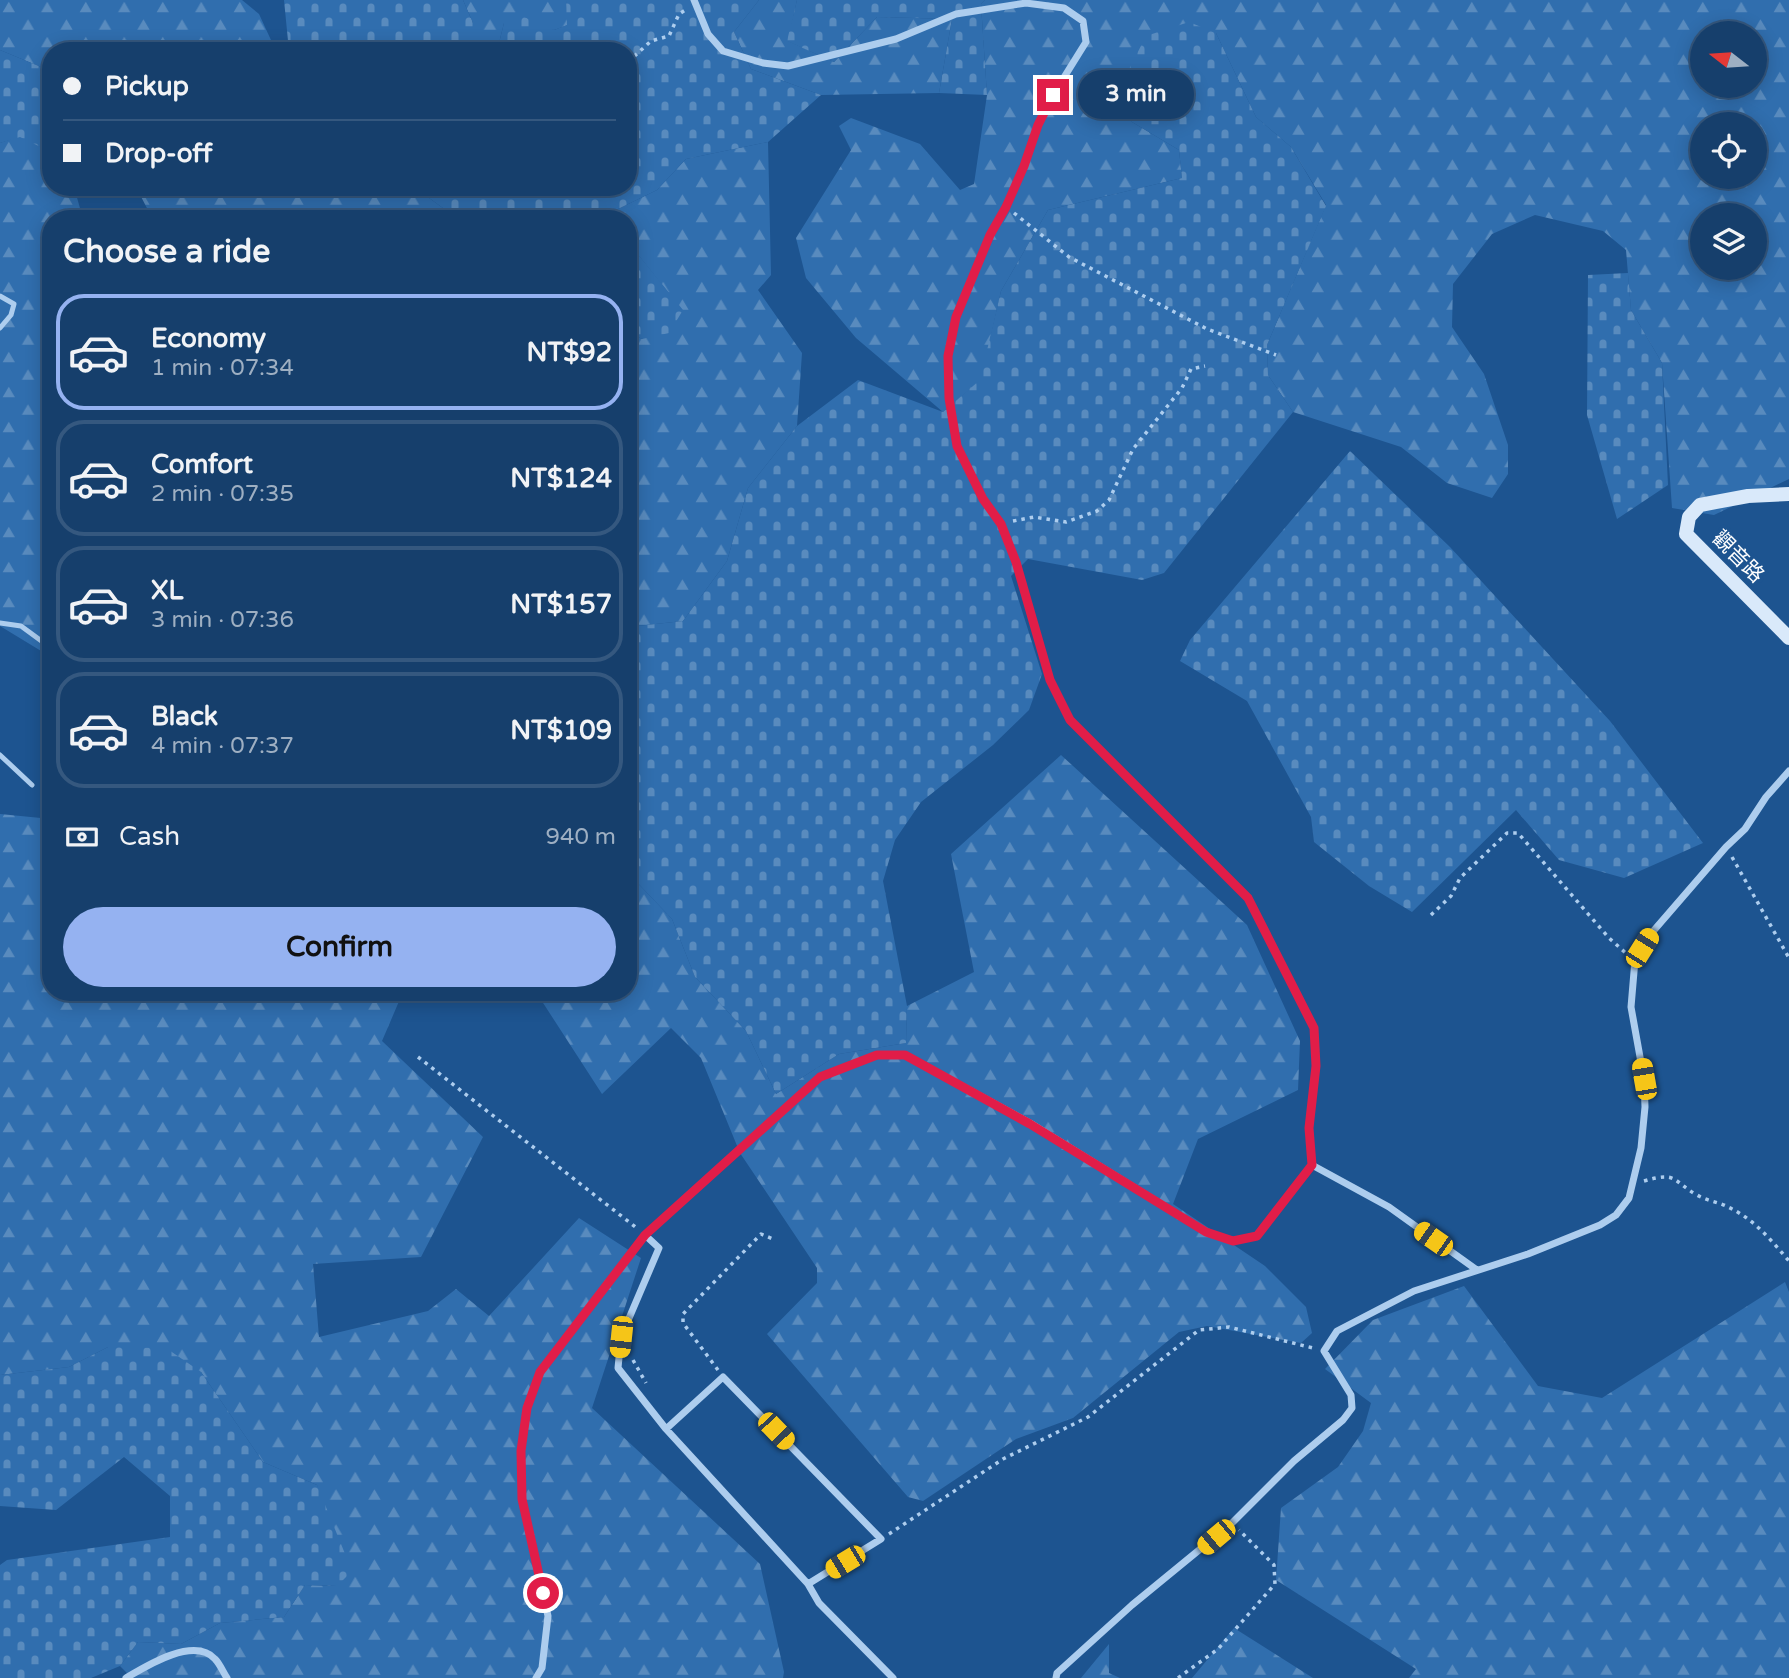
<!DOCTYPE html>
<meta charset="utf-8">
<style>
:root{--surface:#163f6c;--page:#234a74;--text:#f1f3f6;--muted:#9eafc2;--line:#35587f;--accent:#95b2f1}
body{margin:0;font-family:"Varela Round","Noto Sans TC",sans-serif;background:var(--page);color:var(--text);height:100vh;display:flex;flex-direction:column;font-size:26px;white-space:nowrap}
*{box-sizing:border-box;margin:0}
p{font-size:23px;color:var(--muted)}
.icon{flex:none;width:38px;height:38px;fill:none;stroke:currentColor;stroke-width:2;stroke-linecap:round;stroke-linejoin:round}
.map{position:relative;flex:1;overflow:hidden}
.sheet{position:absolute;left:42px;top:210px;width:595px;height:791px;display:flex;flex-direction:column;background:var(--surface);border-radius:28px;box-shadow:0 4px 18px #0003,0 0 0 2px var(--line)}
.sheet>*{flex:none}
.guide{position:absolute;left:42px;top:42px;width:595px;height:154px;border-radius:28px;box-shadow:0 4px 18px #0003,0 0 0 2px var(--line);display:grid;align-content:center;height:154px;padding:0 21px;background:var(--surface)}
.needle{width:46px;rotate:287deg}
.tools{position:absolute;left:1690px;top:21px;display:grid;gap:14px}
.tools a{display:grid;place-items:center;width:77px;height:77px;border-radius:50%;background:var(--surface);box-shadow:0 4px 18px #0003,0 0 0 2px var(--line);font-size:35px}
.end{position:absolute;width:32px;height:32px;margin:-16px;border:9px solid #e11d48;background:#fff;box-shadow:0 0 0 4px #fff}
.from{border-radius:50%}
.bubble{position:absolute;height:49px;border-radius:24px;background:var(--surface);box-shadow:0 4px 18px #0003,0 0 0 2px var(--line);font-size:23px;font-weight:700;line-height:49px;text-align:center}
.car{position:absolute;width:21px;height:42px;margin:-21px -10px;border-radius:9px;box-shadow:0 0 5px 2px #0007;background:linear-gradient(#f5c518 24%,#345 0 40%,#f5c518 0 76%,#345 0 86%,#f5c518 0)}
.guide b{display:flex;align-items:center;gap:24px;height:66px;font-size:26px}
.guide b+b{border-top:2px solid var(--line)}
.guide i{width:18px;height:18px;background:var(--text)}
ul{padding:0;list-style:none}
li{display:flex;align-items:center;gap:21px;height:116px;margin:0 14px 10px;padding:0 7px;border:4px solid var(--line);border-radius:28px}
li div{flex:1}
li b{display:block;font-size:26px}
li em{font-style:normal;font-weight:700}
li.selected{border-color:var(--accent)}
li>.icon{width:63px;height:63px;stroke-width:1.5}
h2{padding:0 21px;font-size:32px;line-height:84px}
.pay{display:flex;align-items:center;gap:18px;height:77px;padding:0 21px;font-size:26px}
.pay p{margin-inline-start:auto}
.cta{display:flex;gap:14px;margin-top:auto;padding:14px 21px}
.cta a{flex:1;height:80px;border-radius:42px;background:var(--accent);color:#111;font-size:28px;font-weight:700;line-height:80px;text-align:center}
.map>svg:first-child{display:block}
.forest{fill:url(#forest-firs);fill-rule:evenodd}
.cemetery{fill:url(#cemetery-stones)}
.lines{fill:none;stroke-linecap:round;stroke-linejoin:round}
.path{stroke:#adcdee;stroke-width:3.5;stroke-dasharray:3.5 5;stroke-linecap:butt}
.lane{stroke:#adcdee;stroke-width:5}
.street{stroke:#adcdee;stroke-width:7}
.secondary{stroke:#d9e9fa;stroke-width:14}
.route{stroke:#e11d48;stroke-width:9}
.labels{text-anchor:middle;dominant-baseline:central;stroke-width:7;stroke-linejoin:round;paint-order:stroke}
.street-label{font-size:21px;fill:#fff;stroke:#1d5490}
</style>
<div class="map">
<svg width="1789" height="1678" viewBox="0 0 1789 1678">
<defs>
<pattern id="forest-firs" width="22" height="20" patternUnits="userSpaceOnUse" patternTransform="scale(1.75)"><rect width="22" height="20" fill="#306eae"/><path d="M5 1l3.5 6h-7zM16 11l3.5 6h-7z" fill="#598bbe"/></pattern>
<pattern id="cemetery-stones" width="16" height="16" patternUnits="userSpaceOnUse" patternTransform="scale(1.75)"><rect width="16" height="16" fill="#306eae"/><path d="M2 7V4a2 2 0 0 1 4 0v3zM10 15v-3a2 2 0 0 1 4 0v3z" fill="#598bbe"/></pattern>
</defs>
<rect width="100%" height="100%" fill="#1d5490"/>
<!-- forest -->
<path class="forest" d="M0 0H242L259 14 276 51H51V76L41 67 0 50Z
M463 0H566L568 25 554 30 504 23 497 51H473V23Z
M759 0H797L788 41 834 62 877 17 952 19 939 93 821 95 751 69 734 32Z
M985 0H1789V479L1714 515 1672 508 1662 363 1631 310 1626 250 1603 231 1535 215 1492 234 1453 284 1452 327 1484 374 1508 445V474L1492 498 1447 483 1401 447 1293 412 1268 375 1267 345 1326 205 1291 147 1256 117 1216 33 1127 119 1179 150 1182 178 1048 210 1001 291 981 380 943 412 856 338 806 278 796 238 851 150 839 126 851 118 920 144 960 190 974 184 987 95 981 4ZM1703 33H1755V86H1703ZM1703 124H1755V177H1703ZM1703 215H1755V268H1703Z
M20 136 51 152V187H74L83 219H51V657L0 626V143Z
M768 142 771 275 758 290 802 353 797 426 748 488 727 561 683 621 628 627V331L642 339 682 310 628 242V219H614L618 209 657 190 686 159Z
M136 187H414L458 219H156L149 212Z
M1061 755 1247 925 1300 1041 1298 1090 1198 1139 1173 1204 1265 1266 1306 1307 1312 1333 1301 1343 1207 1326 1179 1332 1073 1418 1016 1439 923 1501 908 1497 767 1334 817 1283V1268L740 1153 701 1058 671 1028 602 1094 536 992H628V866L630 875 672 919 695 977 746 1031 776 1094 839 1054 906 1043 907 1006 974 972 951 854Z
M0 814 51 819V992H403L382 1041 483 1137 421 1257 313 1264 319 1337 428 1311 456 1289 489 1316 579 1218 641 1258 592 1408 760 1564 784 1672 783 1678H132L120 1666 138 1642 181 1644 220 1623 284 1617 305 1585 337 1586 317 1485 263 1462 201 1372 108 1347 69 1367 0 1375Z
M1785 1282 1789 1292V1678H1409L1416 1669 1276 1580 1281 1508 1338 1467 1363 1431 1371 1403 1325 1369 1373 1320 1464 1286 1538 1386 1602 1398Z
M1234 1628 1313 1678H1192Z
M1109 1644V1673L1120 1678H1081Z"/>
<!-- cemetery -->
<path class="cemetery" d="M284 0H463L473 23V51H289Z
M566 0H759L734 32 751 69 821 95 768 142 686 159 657 190 618 209 614 219H458L414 187H628V51H497L504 23 515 13 554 30 567 25Z
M797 0H985L981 4 987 95 939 93 952 19 877 17 834 62 787 41Z
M1189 22 1216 33 1256 117 1291 147 1326 206 1267 345 1268 375 1293 412 1164 573 1142 580 1028 559 1011 576 1042 674 1029 710 993 745 921 802 895 840 883 881 907 1006 906 1043 839 1054 776 1094 746 1031 695 977 672 919 630 875 628 627 683 621 727 561 748 488 797 426 858 380 943 412 980 380 1001 291 1048 210 1182 178 1179 150 1127 119 1118 91 1146 36Z
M0 50 41 67 51 76V152L20 137 0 143Z
M628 242 683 310 669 333 642 339 628 331Z
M1628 273 1631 310 1662 363 1668 485 1617 519 1587 415 1588 275Z
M1350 451 1450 547 1610 721 1703 843 1624 878 1559 860 1516 810 1412 912 1369 886 1314 842 1311 817 1247 701 1180 661 1190 640Z
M108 1347 166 1348 201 1372 263 1462 317 1485 352 1571 337 1586 305 1585 284 1617 220 1623 181 1644 138 1642 120 1666 91 1678H0V1565L7 1560 170 1537V1496L124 1457 56 1510 0 1506V1375L69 1367Z"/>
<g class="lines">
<!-- path -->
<path class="path" d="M628 62 651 41 669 36 679 14 687 9
M628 149 630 159
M1014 213 1069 257 1207 329 1276 355
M1013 521 1034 517 1066 522 1097 511 1109 500 1133 449 1182 388 1191 369 1205 366
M1732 857 1789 958
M1431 915 1451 896 1460 878 1507 833H1518L1609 938 1628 955
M418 1057 638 1229
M1644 1181C1678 1171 1672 1181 1697 1195 1707 1201 1719 1202 1728 1207 1754 1219 1771 1240 1789 1261
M633 1360 646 1383
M718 1370 683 1323V1314L761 1234 773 1239
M889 1534 1003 1459 1088 1417 1199 1330 1229 1327 1313 1348
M1178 1678 1218 1649 1275 1584 1274 1565 1239 1530"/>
<!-- lane -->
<path class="lane" d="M0 296 14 304 11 315 0 328
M0 623 21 626 51 648
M0 755 32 785"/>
<!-- street -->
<path class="street" d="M694 0 708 34 723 51 763 63 788 66 896 39 956 14 1026 3 1064 8 1083 21 1086 42 1053 95 1038 125 1024 166 1006 207 990 235 956 317 948 356 949 398 957 446 983 499 1001 524 1016 562 1050 680 1070 720 1248 898 1314 1028 1316 1066 1309 1128 1312 1165 1389 1207 1477 1270
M645 1235 659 1248 621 1337 618 1368 666 1429 808 1584 819 1603 893 1678
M666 1429 723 1377 881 1539 808 1584
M126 1678C146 1666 194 1636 215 1659 220 1664 223 1672 227 1678
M536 1678 542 1668 548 1616 522 1499 521 1451 527 1407 540 1372 645 1235 820 1077 877 1055H905L1030 1123 1206 1232 1233 1241 1257 1236 1312 1165
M1056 1678 1057 1673 1132 1605 1232 1523 1294 1461 1343 1420 1352 1408 1351 1395 1324 1351 1337 1331 1414 1291 1528 1254 1600 1225 1616 1215 1629 1198 1641 1148 1645 1107 1644 1079 1631 1007 1635 960 1649 936 1726 847 1745 829 1766 797 1789 771"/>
<!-- secondary -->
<path class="secondary" d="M1789 494 1748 496 1700 505 1689 517 1686 534 1789 638"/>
</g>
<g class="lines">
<!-- route -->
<path class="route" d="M543 1593 522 1499 521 1451 524 1429 527 1408 540 1372 645 1235 820 1077 877 1055H905L1030 1124 1206 1232 1233 1241 1257 1236 1312 1165 1309 1128 1316 1066 1314 1028 1248 898 1070 720 1050 680 1016 562 1001 524 983 499 957 446 949 398 948 356 956 317 990 235 1006 207 1024 166 1038 125 1053 95"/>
</g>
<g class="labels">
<!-- street labels -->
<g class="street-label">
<text transform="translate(1738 557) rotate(45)">觀音路</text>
</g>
</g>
</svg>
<div class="tools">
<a><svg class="needle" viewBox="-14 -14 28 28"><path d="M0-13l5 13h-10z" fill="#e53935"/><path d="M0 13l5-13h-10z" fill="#9eafc2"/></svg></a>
<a><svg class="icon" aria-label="locate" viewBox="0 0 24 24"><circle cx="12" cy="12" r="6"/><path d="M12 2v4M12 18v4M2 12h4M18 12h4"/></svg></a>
<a><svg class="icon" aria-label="layers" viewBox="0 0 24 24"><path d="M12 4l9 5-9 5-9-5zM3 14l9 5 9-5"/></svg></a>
</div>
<i class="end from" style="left:543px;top:1593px"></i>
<i class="end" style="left:1053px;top:95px"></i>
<div class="bubble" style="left:1078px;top:70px;width:116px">3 min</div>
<i class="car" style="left:1642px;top:948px;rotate:32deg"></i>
<i class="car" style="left:1644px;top:1079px;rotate:350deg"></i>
<i class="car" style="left:1433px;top:1239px;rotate:305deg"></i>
<i class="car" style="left:621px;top:1337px;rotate:186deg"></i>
<i class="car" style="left:776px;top:1431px;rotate:136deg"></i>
<i class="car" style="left:1216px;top:1537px;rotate:230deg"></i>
<i class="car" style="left:845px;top:1562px;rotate:239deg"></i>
<div class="guide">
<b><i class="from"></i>Pickup</b>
<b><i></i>Drop-off</b>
</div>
<section class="sheet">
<h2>Choose a ride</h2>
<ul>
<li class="selected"><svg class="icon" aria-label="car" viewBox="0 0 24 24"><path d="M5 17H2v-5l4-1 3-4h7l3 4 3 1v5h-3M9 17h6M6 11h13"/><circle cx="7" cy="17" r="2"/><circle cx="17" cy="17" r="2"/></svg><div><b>Economy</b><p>1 min · 07:34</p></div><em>NT$92</em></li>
<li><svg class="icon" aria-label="car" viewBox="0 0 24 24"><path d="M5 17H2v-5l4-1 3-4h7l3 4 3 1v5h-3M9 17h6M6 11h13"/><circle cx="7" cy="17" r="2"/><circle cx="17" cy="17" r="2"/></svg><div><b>Comfort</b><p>2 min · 07:35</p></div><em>NT$124</em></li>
<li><svg class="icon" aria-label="car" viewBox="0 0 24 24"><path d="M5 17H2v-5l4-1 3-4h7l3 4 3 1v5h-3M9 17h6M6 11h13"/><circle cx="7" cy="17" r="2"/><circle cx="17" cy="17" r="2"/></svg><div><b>XL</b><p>3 min · 07:36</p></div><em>NT$157</em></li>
<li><svg class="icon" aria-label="car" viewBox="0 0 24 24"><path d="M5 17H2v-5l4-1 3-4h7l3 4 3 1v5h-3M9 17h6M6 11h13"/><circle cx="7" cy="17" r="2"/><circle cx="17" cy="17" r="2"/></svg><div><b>Black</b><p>4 min · 07:37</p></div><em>NT$109</em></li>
</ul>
<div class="pay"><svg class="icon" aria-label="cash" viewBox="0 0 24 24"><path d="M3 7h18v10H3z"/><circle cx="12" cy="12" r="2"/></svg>Cash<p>940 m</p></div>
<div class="cta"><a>Confirm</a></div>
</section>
</div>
